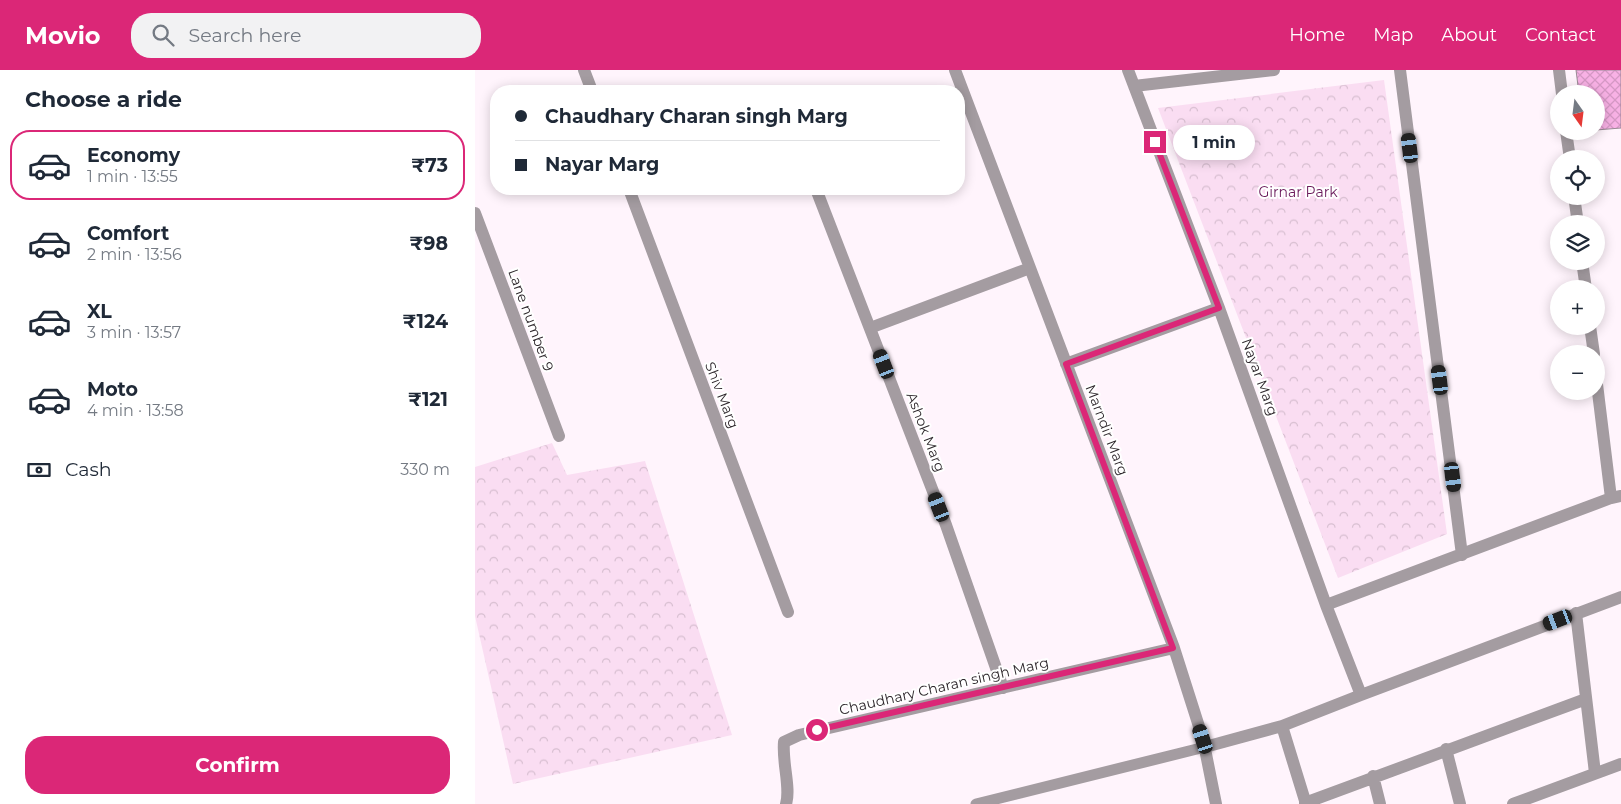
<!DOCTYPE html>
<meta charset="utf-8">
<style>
:root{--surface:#fff;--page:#f2f2f3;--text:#1f2937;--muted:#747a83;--line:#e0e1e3;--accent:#db2777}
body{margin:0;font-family:Montserrat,sans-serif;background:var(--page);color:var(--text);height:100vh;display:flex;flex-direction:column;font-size:19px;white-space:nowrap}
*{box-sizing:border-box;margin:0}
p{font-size:16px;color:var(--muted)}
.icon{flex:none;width:28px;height:28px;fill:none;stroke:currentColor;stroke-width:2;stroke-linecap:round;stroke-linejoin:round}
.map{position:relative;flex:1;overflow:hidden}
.details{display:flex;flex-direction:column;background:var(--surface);width:475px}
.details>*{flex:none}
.hud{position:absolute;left:15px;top:15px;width:475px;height:110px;border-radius:20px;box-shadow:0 2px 12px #0003;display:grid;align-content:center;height:110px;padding:0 25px;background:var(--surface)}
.needle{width:32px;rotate:166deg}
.controls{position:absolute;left:1075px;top:15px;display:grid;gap:10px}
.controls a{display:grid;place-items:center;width:55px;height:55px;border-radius:50%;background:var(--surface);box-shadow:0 2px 12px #0003;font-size:25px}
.end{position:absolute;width:22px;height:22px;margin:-11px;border:6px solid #db2777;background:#fff;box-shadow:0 0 0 2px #fff}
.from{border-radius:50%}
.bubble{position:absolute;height:35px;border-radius:18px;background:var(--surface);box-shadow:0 2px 12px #0003;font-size:16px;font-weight:700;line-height:35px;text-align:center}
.car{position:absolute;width:15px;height:30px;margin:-15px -8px;border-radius:6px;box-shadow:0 0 4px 1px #0007;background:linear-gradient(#222 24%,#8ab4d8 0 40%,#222 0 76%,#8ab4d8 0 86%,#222 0)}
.hud b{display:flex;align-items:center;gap:18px;height:48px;font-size:19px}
.hud b+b{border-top:1px solid var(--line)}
.hud i{width:12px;height:12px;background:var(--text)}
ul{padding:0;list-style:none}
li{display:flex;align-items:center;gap:15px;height:70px;margin:0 10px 8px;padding:0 15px;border:2px solid transparent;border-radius:20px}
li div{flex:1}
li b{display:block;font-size:19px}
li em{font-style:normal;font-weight:700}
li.on{border-color:var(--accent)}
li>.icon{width:45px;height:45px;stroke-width:1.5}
h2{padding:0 25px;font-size:22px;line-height:60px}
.pay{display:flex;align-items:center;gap:12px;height:55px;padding:0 25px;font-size:19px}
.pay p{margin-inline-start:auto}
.primary-button{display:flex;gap:10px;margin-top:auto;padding:10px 25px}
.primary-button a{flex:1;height:58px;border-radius:20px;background:var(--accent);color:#fff;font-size:20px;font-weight:700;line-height:58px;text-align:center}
header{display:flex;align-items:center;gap:30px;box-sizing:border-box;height:70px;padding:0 25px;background:var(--accent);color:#fff}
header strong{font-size:24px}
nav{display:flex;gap:28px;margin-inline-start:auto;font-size:18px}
.search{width:350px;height:45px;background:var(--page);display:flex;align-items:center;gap:12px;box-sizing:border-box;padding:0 18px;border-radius:20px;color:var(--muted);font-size:19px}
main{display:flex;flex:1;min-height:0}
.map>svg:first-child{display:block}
.park{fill:url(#park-crowns)}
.building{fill:url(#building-cross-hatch);stroke:#9a8a95}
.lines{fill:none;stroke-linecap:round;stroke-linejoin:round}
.lane{stroke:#a49ca1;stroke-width:11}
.street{stroke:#a49ca1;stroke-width:12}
.route{stroke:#db2777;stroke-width:6}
.labels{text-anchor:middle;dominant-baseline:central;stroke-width:4;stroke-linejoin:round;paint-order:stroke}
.park-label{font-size:14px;fill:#6b1b5c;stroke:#fff}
.street-label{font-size:14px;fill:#2e272c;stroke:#fff}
</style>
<header>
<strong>Movio</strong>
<div class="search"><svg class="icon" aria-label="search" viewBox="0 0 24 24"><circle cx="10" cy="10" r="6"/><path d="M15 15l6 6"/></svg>Search here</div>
<nav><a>Home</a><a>Map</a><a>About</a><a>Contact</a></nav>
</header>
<main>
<section class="details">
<h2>Choose a ride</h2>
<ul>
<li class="on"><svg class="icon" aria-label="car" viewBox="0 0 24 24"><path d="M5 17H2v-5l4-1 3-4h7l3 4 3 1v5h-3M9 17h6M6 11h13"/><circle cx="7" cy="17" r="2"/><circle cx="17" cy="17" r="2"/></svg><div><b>Economy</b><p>1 min · 13:55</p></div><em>₹73</em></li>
<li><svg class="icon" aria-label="car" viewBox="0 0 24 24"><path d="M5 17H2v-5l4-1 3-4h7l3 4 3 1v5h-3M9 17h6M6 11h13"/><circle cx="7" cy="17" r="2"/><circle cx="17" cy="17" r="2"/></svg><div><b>Comfort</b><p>2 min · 13:56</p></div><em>₹98</em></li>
<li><svg class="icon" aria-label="car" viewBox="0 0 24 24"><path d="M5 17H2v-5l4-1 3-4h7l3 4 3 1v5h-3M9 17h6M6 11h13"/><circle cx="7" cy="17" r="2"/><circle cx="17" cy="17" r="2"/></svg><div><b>XL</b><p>3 min · 13:57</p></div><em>₹124</em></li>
<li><svg class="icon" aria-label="car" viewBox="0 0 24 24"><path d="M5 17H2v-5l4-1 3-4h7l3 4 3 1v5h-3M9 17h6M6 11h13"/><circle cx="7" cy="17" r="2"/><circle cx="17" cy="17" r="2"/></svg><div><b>Moto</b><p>4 min · 13:58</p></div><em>₹121</em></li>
</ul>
<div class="pay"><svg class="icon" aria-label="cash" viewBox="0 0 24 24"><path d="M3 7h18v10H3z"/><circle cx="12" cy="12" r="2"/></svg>Cash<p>330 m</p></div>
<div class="primary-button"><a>Confirm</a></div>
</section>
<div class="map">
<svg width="1146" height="734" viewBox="0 0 1146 734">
<defs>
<pattern id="park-crowns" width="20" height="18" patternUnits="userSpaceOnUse" patternTransform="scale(1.25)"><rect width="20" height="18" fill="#faddf2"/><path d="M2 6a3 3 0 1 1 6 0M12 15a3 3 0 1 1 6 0" fill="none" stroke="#d7bed0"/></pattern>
<pattern id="building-cross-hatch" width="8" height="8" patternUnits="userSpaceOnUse" patternTransform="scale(1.25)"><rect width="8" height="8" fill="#f8b1e5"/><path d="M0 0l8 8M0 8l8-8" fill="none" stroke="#d598c5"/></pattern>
</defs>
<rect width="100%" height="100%" fill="#fff4fc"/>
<!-- park -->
<path class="park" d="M909 10 972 464 863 508 683 38Z
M77 373 92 405 170 391 257 665 38 714 0 546V397Z"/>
<!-- building -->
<path class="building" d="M1101 0H1146V58L1121 60V24H1104Z"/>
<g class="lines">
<!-- lane -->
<path class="lane" d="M501 734 730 677"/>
<!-- street -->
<path class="street" d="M109 0 117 21
M480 0 699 578 728 669 741 734
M653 0 744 238 851 535 886 625
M925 0 987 485
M1084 0 1087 24
M659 16 799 0
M1091 61 1095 89
M154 119 313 542
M341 119 471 455 528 618
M1099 126 1103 154
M0 143 84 366
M1107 191 1111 219
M1115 256 1119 284
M395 258 555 198
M591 294 744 238
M1121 306 1136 428
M851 535 1136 428 1146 426
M1101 543 1120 703
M807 656 831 734
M730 677 807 656 886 625 1146 527
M971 679 985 734
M898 706 905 734
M830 733 1111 629
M311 734C316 718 307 693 309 672L324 665 699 578
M1038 734 1146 694"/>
</g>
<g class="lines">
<!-- route -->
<path class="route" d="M342 660 698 578 591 294 744 238 680 72"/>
</g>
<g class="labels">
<!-- park labels -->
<g class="park-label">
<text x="823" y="122">Girnar Park</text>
</g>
<!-- street labels -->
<g class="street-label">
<text transform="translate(56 250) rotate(70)">Lane number 9</text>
<text transform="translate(785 307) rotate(70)">Nayar Marg</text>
<text transform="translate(247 325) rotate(69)">Shiv Marg</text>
<text transform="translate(632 360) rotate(69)">Marndir Marg</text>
<text transform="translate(451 362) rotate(69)">Ashok Marg</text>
<text transform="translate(469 616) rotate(-13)">Chaudhary Charan singh Marg</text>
</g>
</g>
</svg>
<div class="controls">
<a><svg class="needle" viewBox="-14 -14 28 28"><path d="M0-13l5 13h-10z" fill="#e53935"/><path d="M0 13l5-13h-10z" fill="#747a83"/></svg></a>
<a><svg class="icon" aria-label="locate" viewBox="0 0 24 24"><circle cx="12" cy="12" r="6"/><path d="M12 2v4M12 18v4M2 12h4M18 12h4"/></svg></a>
<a><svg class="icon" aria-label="layers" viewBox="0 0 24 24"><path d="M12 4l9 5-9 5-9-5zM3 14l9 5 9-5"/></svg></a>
<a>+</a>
<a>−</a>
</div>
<i class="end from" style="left:342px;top:660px"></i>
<i class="end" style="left:680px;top:72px"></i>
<div class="bubble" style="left:698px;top:55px;width:82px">1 min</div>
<i class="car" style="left:935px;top:78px;rotate:353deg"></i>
<i class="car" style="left:409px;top:294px;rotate:339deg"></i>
<i class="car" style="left:965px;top:310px;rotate:353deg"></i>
<i class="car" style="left:978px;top:407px;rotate:173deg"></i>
<i class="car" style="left:464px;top:437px;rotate:339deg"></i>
<i class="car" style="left:1083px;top:550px;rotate:249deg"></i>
<i class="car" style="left:728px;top:669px;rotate:342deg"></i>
<div class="hud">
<b><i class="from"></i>Chaudhary Charan singh Marg</b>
<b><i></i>Nayar Marg</b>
</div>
</div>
</main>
